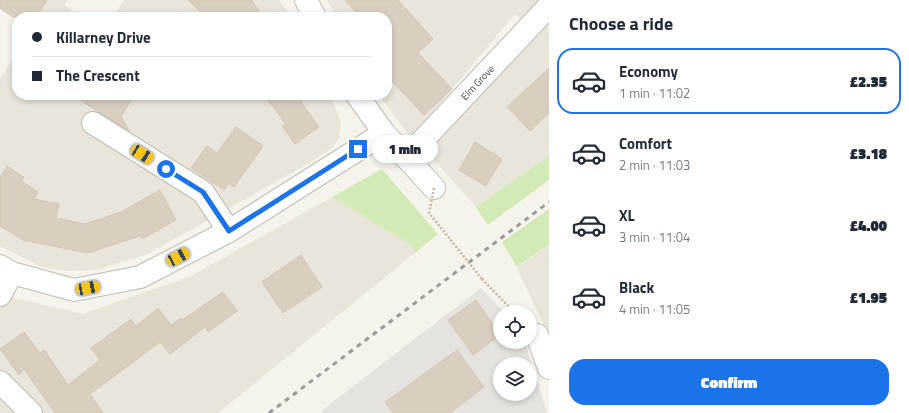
<!DOCTYPE html>
<meta charset="utf-8">
<style>
:root{--surface:#fff;--page:#f2f2f3;--text:#1f2937;--muted:#747a83;--line:#e0e1e3;--accent:#1a73e8}
body{margin:0;font-family:"Titillium Web",sans-serif;background:var(--page);color:var(--text);height:100vh;display:flex;flex-direction:column;font-size:15px;white-space:nowrap}
*{box-sizing:border-box;margin:0}
p{font-size:13px;color:var(--muted)}
.icon{flex:none;width:22px;height:22px;fill:none;stroke:currentColor;stroke-width:2;stroke-linecap:round;stroke-linejoin:round}
.map{position:relative;flex:1;overflow:hidden}
.details{display:flex;flex-direction:column;background:var(--surface);width:360px}
.details>*{flex:none}
.banner{position:absolute;left:12px;top:12px;width:380px;height:88px;border-radius:16px;box-shadow:0 2px 6px #0003;display:grid;align-content:center;height:88px;padding:0 20px;background:var(--surface)}
.fabs{position:absolute;left:493px;top:305px;display:grid;gap:8px}
.fabs a{display:grid;place-items:center;width:44px;height:44px;border-radius:50%;background:var(--surface);box-shadow:0 2px 6px #0003;font-size:20px}
.end{position:absolute;width:18px;height:18px;margin:-9px;border:5px solid #1a73e8;background:#fff;box-shadow:0 0 0 2px #fff}
.from{border-radius:50%}
.bubble{position:absolute;height:28px;border-radius:14px;background:var(--surface);box-shadow:0 2px 6px #0003;font-size:13px;font-weight:800;line-height:28px;text-align:center}
.car{position:absolute;width:12px;height:24px;margin:-12px -6px;border-radius:5px;box-shadow:0 0 3px 1px #0007;background:linear-gradient(#f5c518 24%,#345 0 40%,#f5c518 0 76%,#345 0 86%,#f5c518 0)}
.banner b{display:flex;align-items:center;gap:14px;height:38px;font-size:15px}
.banner b+b{border-top:1px solid var(--line)}
.banner i{width:10px;height:10px;background:var(--text)}
ul{padding:0;list-style:none}
li{display:flex;align-items:center;gap:12px;height:66px;margin:0 8px 6px;padding:0 12px;border:2px solid transparent;border-radius:16px}
li div{flex:1}
li b{display:block;font-size:15px}
li em{font-style:normal;font-weight:800}
li.on{border-color:var(--accent)}
li>.icon{width:36px;height:36px;stroke-width:1.5}
h2{padding:0 20px;font-size:18px;line-height:48px}
.button{display:flex;gap:8px;margin-top:auto;padding:8px 20px}
.button a{flex:1;height:46px;border-radius:16px;background:var(--accent);color:#fff;font-size:16px;font-weight:800;line-height:46px;text-align:center}
main{display:flex;flex:1;min-height:0}
.map>svg:first-child{display:block}
.residential{fill:#eae5da}
.industrial{fill:#e6e2dd;fill-rule:evenodd}
.green{fill:#d2eab5}
.building{fill:#d8cfc1;stroke:#d3c7b4}
.lines{fill:none;stroke-linecap:round;stroke-linejoin:round}
.minor-casing{stroke:#c2bbae;stroke-width:24}
.path{stroke:#c4b79f;stroke-width:2.5;stroke-dasharray:2 2;stroke-linecap:butt}
.minor{stroke:#fff;stroke-width:22}
.rail{stroke:#9a9a9a;stroke-width:3;stroke-dasharray:5 5;stroke-linecap:butt}
.path-bridge{stroke:#c4b79f;stroke-width:2.5;stroke-dasharray:2 2;stroke-linecap:butt}
.route{stroke:#1a73e8;stroke-width:5}
.labels{text-anchor:middle;dominant-baseline:central;stroke-width:3;stroke-linejoin:round;paint-order:stroke}
.street-label{font-size:10px;fill:#4b4439;stroke:#fff}
</style>
<main>
<div class="map">
<svg width="549" height="413" viewBox="0 0 549 413">
<rect width="100%" height="100%" fill="#f6f3ec"/>
<!-- residential -->
<path class="residential" d="M28 0H67L64 5 82 17H17Z
M124 0H279L291 17H113Z
M327 0H545L524 23 515 14 411 138 379 95H387V17H337Z
M549 19V156L476 207 425 150Z
M17 53V95H330L341 122 339 138 332 148 309 163 148 254 96 270 66 271 41 267 0 246V79Z
M332 197 408 243 416 252 218 413H0V306L6 296 83 314 191 276Z
M549 244V337L517 268Z"/>
<!-- industrial -->
<path class="industrial" d="M481 288 504 312H500V342H525L547 413H324L321 411ZM500 364H530V394H500Z"/>
<!-- green -->
<path class="green" d="M549 156V180L488 225 476 207Z
M382 169 438 234 416 252 408 243 332 197Z
M549 209V244L517 267 502 242Z"/>
<!-- building -->
<path class="building" d="M0 0H47L36 17H13L0 8Z
M188 0H252L263 17H206Z
M345 0H398L433 39 418 53 452 89 424 115 387 76V17H360Z
M549 68V113L530 131 507 107Z
M72 95H135L121 116 129 131Z
M264 95H296L319 127 295 144 282 126 286 124Z
M236 127 263 146 234 187 229 183 224 190 191 168 207 146 217 153Z
M475 142 502 159 486 186 459 170Z
M7 166 24 177 21 181 38 192 34 199 59 204 56 218 85 224 127 210 126 209 160 190 176 220 142 239 140 236 88 253 23 240 0 226V177Z
M301 255 322 287 283 313 262 282Z
M223 292 237 311 208 332 205 327 170 354 160 342 90 394 103 413H55L24 369 19 375 0 349 24 332 40 353 44 350 68 385 100 360 91 348 131 319 136 326 158 308 171 325 181 318 182 320Z
M476 300 500 335 473 355 448 320Z
M457 350 484 387 450 413H393L385 402Z"/>
<g class="lines">
<!-- minor casing -->
<g class="minor-casing">
<g id="minor">
<path d="M306 0 315 17"/>
<path d="M357 95 384 133"/>
<path d="M93 123 203 192 229 231"/>
<path id="s1" d="M406 158 549 6"/>
<path d="M0 266 12 273 74 290 140 277 229 231 384 133 434 188"/>
<path d="M0 295 12 273"/>
<path d="M537 335 549 368"/>
<path d="M0 382 31 413"/>
</g>
</g>
<!-- path -->
<path class="path" d="M482 279 514 312"/>
<!-- minor -->
<use href="#minor" class="minor"/>
<!-- rail -->
<path class="rail" d="M269 413 549 202"/>
<!-- path-bridge -->
<path class="path-bridge" d="M434 188 429 213 482 279"/>
</g>
<g class="lines">
<!-- route -->
<path class="route" d="M166 169 203 192 229 231 358 149"/>
</g>
<g class="labels">
<!-- street labels -->
<g class="street-label">
<text stroke="none"><textPath href="#s1" startOffset="104">Elm Grove</textPath></text>
</g>
</g>
</svg>
<div class="fabs">
<a><svg class="icon" aria-label="locate" viewBox="0 0 24 24"><circle cx="12" cy="12" r="6"/><path d="M12 2v4M12 18v4M2 12h4M18 12h4"/></svg></a>
<a><svg class="icon" aria-label="layers" viewBox="0 0 24 24"><path d="M12 4l9 5-9 5-9-5zM3 14l9 5 9-5"/></svg></a>
</div>
<i class="end from" style="left:166px;top:169px"></i>
<i class="end" style="left:358px;top:149px"></i>
<div class="bubble" style="left:372px;top:135px;width:66px">1 min</div>
<i class="car" style="left:142px;top:154px;rotate:122deg"></i>
<i class="car" style="left:178px;top:257px;rotate:62deg"></i>
<i class="car" style="left:88px;top:288px;rotate:79deg"></i>
<div class="banner">
<b><i class="from"></i>Killarney Drive</b>
<b><i></i>The Crescent</b>
</div>
</div>
<section class="details">
<h2>Choose a ride</h2>
<ul>
<li class="on"><svg class="icon" aria-label="car" viewBox="0 0 24 24"><path d="M5 17H2v-5l4-1 3-4h7l3 4 3 1v5h-3M9 17h6M6 11h13"/><circle cx="7" cy="17" r="2"/><circle cx="17" cy="17" r="2"/></svg><div><b>Economy</b><p>1 min · 11:02</p></div><em>£2.35</em></li>
<li><svg class="icon" aria-label="car" viewBox="0 0 24 24"><path d="M5 17H2v-5l4-1 3-4h7l3 4 3 1v5h-3M9 17h6M6 11h13"/><circle cx="7" cy="17" r="2"/><circle cx="17" cy="17" r="2"/></svg><div><b>Comfort</b><p>2 min · 11:03</p></div><em>£3.18</em></li>
<li><svg class="icon" aria-label="car" viewBox="0 0 24 24"><path d="M5 17H2v-5l4-1 3-4h7l3 4 3 1v5h-3M9 17h6M6 11h13"/><circle cx="7" cy="17" r="2"/><circle cx="17" cy="17" r="2"/></svg><div><b>XL</b><p>3 min · 11:04</p></div><em>£4.00</em></li>
<li><svg class="icon" aria-label="car" viewBox="0 0 24 24"><path d="M5 17H2v-5l4-1 3-4h7l3 4 3 1v5h-3M9 17h6M6 11h13"/><circle cx="7" cy="17" r="2"/><circle cx="17" cy="17" r="2"/></svg><div><b>Black</b><p>4 min · 11:05</p></div><em>£1.95</em></li>
</ul>
<div class="button"><a>Confirm</a></div>
</section>
</main>
